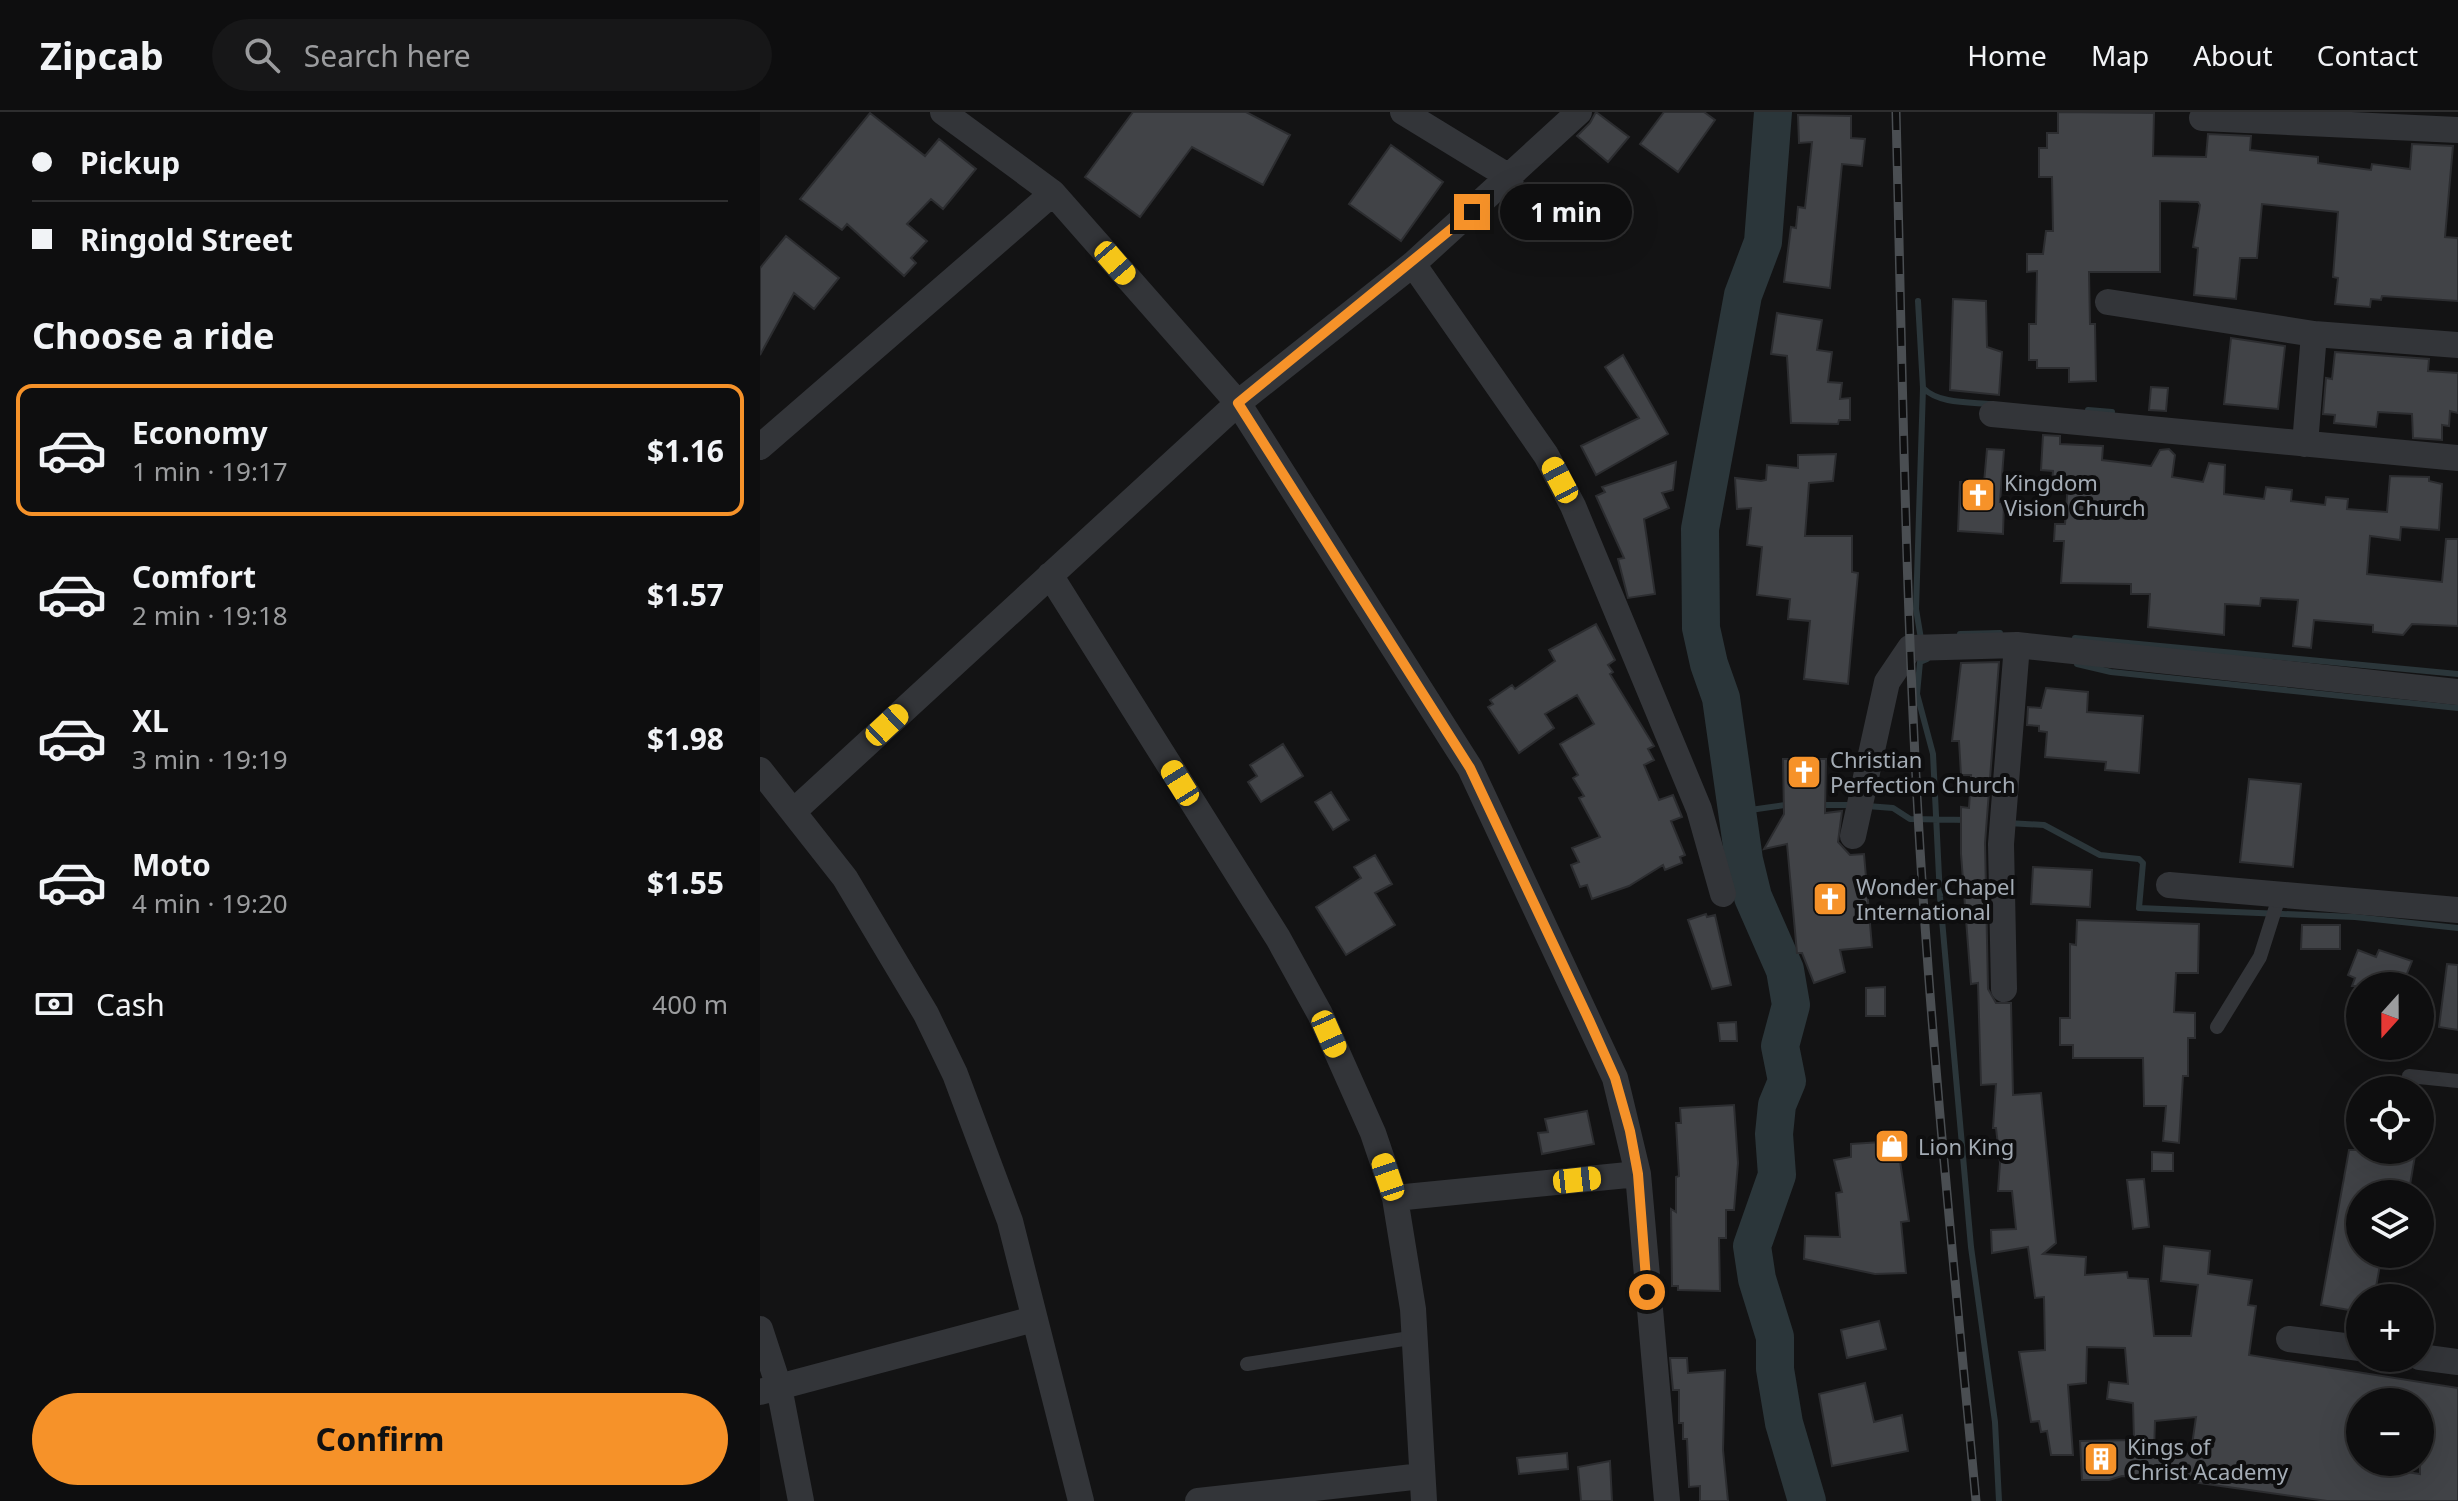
<!DOCTYPE html>
<meta charset="utf-8">
<style>
:root{--surface:#0e0e0f;--page:#171718;--text:#f1f3f6;--muted:#9b9c9e;--line:#2e2e2f;--accent:#f69229}
body{margin:0;font-family:"Noto Sans",sans-serif;background:var(--page);color:var(--text);height:100vh;display:flex;flex-direction:column;font-size:30px;white-space:nowrap}
*{box-sizing:border-box;margin:0}
p{font-size:26px;color:var(--muted)}
.icon{flex:none;width:44px;height:44px;fill:none;stroke:currentColor;stroke-width:2;stroke-linecap:round;stroke-linejoin:round}
.map{position:relative;flex:1;overflow:hidden}
.details{display:flex;flex-direction:column;background:var(--surface);width:760px}
.details>*{flex:none}
.hud{display:grid;align-content:center;height:176px;padding:0 32px;background:var(--surface)}
.needle{width:52px;rotate:201deg}
.buttons{position:absolute;left:1586px;top:860px;display:grid;gap:16px}
.buttons a{display:grid;place-items:center;width:88px;height:88px;border-radius:50%;background:var(--surface);box-shadow:0 8px 32px #0002,0 0 0 2px var(--line);font-size:40px}
.end{position:absolute;width:36px;height:36px;margin:-18px;border:10px solid #f69229;background:#111;box-shadow:0 0 0 4px #111}
.from{border-radius:50%}
.bubble{position:absolute;height:56px;border-radius:28px;background:var(--surface);box-shadow:0 8px 32px #0002,0 0 0 2px var(--line);font-size:26px;font-weight:700;line-height:56px;text-align:center}
.car{position:absolute;width:24px;height:48px;margin:-24px -12px;border-radius:10px;box-shadow:0 0 6px 2px #0007;background:linear-gradient(#f5c518 24%,#345 0 40%,#f5c518 0 76%,#345 0 86%,#f5c518 0)}
.hud b{display:flex;align-items:center;gap:28px;height:76px;font-size:30px}
.hud b+b{border-top:2px solid var(--line)}
.hud i{width:20px;height:20px;background:var(--text)}
ul{padding:0;list-style:none}
li{display:flex;align-items:center;gap:24px;height:132px;margin:0 16px 12px;padding:0 16px;border:4px solid transparent;border-radius:16px}
li div{flex:1}
li b{display:block;font-size:30px}
li em{font-style:normal;font-weight:700}
li.current{border-color:var(--accent)}
li>.icon{width:72px;height:72px;stroke-width:1.5}
h2{padding:0 32px;font-size:36px;line-height:96px}
.pay{display:flex;align-items:center;gap:20px;height:88px;padding:0 32px;font-size:30px}
.pay p{margin-inline-start:auto}
.primary-button{display:flex;gap:16px;margin-top:auto;padding:16px 32px}
.primary-button a{flex:1;height:92px;border-radius:48px;background:var(--accent);color:#111;font-size:32px;font-weight:700;line-height:92px;text-align:center}
header{display:flex;align-items:center;gap:48px;box-sizing:border-box;height:112px;padding:0 40px;background:var(--surface);border-bottom:2px solid var(--line)}
header strong{font-size:38px}
nav{display:flex;gap:44px;margin-inline-start:auto;font-size:28px}
.search{width:560px;height:72px;background:var(--page);display:flex;align-items:center;gap:20px;box-sizing:border-box;padding:0 28px;border-radius:44px;color:var(--muted);font-size:30px}
main{display:flex;flex:1;min-height:0}
.map>svg:first-child{display:block}
.lines{fill:none;stroke-linecap:round;stroke-linejoin:round}
.stream{stroke:#2b363a;stroke-width:6}
.river{stroke:#2b363a;stroke-width:38}
.building{fill:#414347;stroke:#2c2d30;stroke-width:2;fill-rule:evenodd}
.lane{stroke:#333539;stroke-width:14}
.street{stroke:#333539;stroke-width:26}
.rail-casing{stroke:#4a4e52;stroke-width:9}
.rail{stroke:#0e0e0f;stroke-width:6;stroke-dasharray:18;stroke-linecap:butt}
.route{stroke:#f69229;stroke-width:10}
.labels{text-anchor:middle;dominant-baseline:central;stroke-width:8;stroke-linejoin:round;paint-order:stroke}
.poi-label{font-size:22px;fill:#a4acb5;stroke:#0e0e0f;text-anchor:start}
</style>
<header>
<strong>Zipcab</strong>
<div class="search"><svg class="icon" aria-label="search" viewBox="0 0 24 24"><circle cx="10" cy="10" r="6"/><path d="M15 15l6 6"/></svg>Search here</div>
<nav><a>Home</a><a>Map</a><a>About</a><a>Contact</a></nav>
</header>
<main>
<section class="details">
<div class="hud">
<b><i class="from"></i>Pickup</b>
<b><i></i>Ringold Street</b>
</div>
<h2>Choose a ride</h2>
<ul>
<li class="current"><svg class="icon" aria-label="car" viewBox="0 0 24 24"><path d="M5 17H2v-5l4-1 3-4h7l3 4 3 1v5h-3M9 17h6M6 11h13"/><circle cx="7" cy="17" r="2"/><circle cx="17" cy="17" r="2"/></svg><div><b>Economy</b><p>1 min · 19:17</p></div><em>$1.16</em></li>
<li><svg class="icon" aria-label="car" viewBox="0 0 24 24"><path d="M5 17H2v-5l4-1 3-4h7l3 4 3 1v5h-3M9 17h6M6 11h13"/><circle cx="7" cy="17" r="2"/><circle cx="17" cy="17" r="2"/></svg><div><b>Comfort</b><p>2 min · 19:18</p></div><em>$1.57</em></li>
<li><svg class="icon" aria-label="car" viewBox="0 0 24 24"><path d="M5 17H2v-5l4-1 3-4h7l3 4 3 1v5h-3M9 17h6M6 11h13"/><circle cx="7" cy="17" r="2"/><circle cx="17" cy="17" r="2"/></svg><div><b>XL</b><p>3 min · 19:19</p></div><em>$1.98</em></li>
<li><svg class="icon" aria-label="car" viewBox="0 0 24 24"><path d="M5 17H2v-5l4-1 3-4h7l3 4 3 1v5h-3M9 17h6M6 11h13"/><circle cx="7" cy="17" r="2"/><circle cx="17" cy="17" r="2"/></svg><div><b>Moto</b><p>4 min · 19:20</p></div><em>$1.55</em></li>
</ul>
<div class="pay"><svg class="icon" aria-label="cash" viewBox="0 0 24 24"><path d="M3 7h18v10H3z"/><circle cx="12" cy="12" r="2"/></svg>Cash<p>400 m</p></div>
<div class="primary-button"><a>Confirm</a></div>
</section>
<div class="map">
<svg width="1698" height="1389" viewBox="0 0 1698 1389">
<rect width="100%" height="100%" fill="#131314"/>
<g class="lines">
<!-- stream -->
<path class="stream" d="M1158 189 1163 276 1156 497 1161 527
M1163 276C1179 292 1209 290 1231 292
M1328 298 1352 300
M1200 522 1240 521
M1315 526 1698 562
M1167 547 1160 550 1157 582 1173 642 1180 785 1211 1135 1235 1310 1239 1389
M1317 552 1351 560 1698 596
M1059 693H1092
M1107 694 1133 696 1150 707 1208 708
M976 700 1032 692
M1247 711 1284 713 1340 743 1379 747 1383 751 1379 796 1595 805 1698 816"/>
<!-- river -->
<path class="river" d="M1013 0 1003 130 983 183 940 417 941 516 949 552 961 586 984 748 993 785 1025 858 1031 893 1020 934 1027 969 1017 993 1014 1022 1017 1063 992 1134 997 1167 1015 1225V1257L1024 1311 1047 1389"/>
</g>
<!-- building -->
<path class="building" d="M373 0H486L530 23 503 73 432 35 380 105 325 65Z
M836 0 869 25 848 50 817 24 830 11Z
M904 0H944L955 8 918 60 880 32Z
M1298 0 1394 1 1393 44 1446 45 1448 22 1491 24 1490 38 1558 45V51L1611 58 1612 52 1650 57 1652 32 1693 34 1685 125 1698 126V189L1622 184 1621 188 1611 187 1610 195 1575 192 1578 166 1573 165 1578 100 1502 92 1497 146H1480L1476 187 1434 183 1438 136 1433 135 1440 93 1438 90 1400 89V160H1329L1330 212H1335L1336 269 1309 270V256H1277V248H1269V212H1276L1277 159 1267 160V142H1283L1286 119H1293L1292 65H1279V36H1287V21H1298Z
M110 1 165 44 179 27 216 57 183 97 171 87 147 112 167 129 151 146 156 151 144 164 87 112 82 118 40 87Z
M1038 3 1091 4V26L1105 27 1102 54 1082 52 1070 176 1024 170 1031 115 1036 116 1038 95 1045 96 1052 30 1039 31Z
M631 33 683 70 641 129 589 92Z
M26 124 79 166 54 197 34 181 0 243V156Z
M1193 187 1226 189 1227 235 1242 240 1239 283 1190 278Z
M1017 201 1062 208 1057 238 1072 240 1068 270 1082 271 1080 287 1090 286V308H1079L1078 312 1031 311 1027 244 1011 242Z
M1471 226 1525 234 1518 297 1464 292Z
M1575 240 1669 247 1668 259 1698 261V301L1690 299 1689 314 1682 313V328L1653 326 1652 302 1618 300 1616 315 1574 311 1575 303 1563 302 1566 266 1572 267Z
M863 243 908 322 836 363 821 334 879 306 845 255Z
M1391 275 1408 276 1406 299 1389 298Z
M1283 323 1300 324V332L1343 334 1342 348 1391 354 1400 338 1409 337 1415 343 1412 365 1443 370 1449 351 1465 353 1464 382 1504 387 1506 375 1532 378 1531 389 1565 393 1566 385 1588 387 1587 397 1627 400 1630 364 1669 365V369L1682 372 1679 418 1641 415 1640 428 1610 424 1607 462 1682 470 1686 427H1698V514L1652 512 1643 523 1613 520V513L1554 508 1551 536 1533 534 1538 488 1501 486 1500 494 1465 492 1464 523 1388 515 1390 482H1371V472L1301 471 1304 429H1294L1295 412H1305L1308 371 1292 370 1293 359 1281 358Z
M1227 337 1244 338 1240 390H1244L1243 422 1198 419 1200 370 1224 371Z
M1076 342 1073 369 1049 371 1045 424H1092V460L1098 461 1088 572 1044 567 1050 509 1028 507 1030 487 997 483 1002 435 987 433 991 396 977 397 975 366 1001 369 1006 368 1007 353 1038 356V343Z
M916 350 913 378 902 381 909 396 884 407 895 482 868 486 858 447 864 446 836 384 845 380 842 375Z
M836 512 855 548 848 553 853 560 850 562 894 634 888 637 894 648 884 653 899 688 913 683 922 705 911 709 925 743 920 745 922 751 905 758 903 753 869 774 832 787 827 773 820 775 811 753 819 750 812 736 840 725 819 686 824 684 813 666 818 663 800 632 834 612 817 583 785 602 794 616 759 641 728 595 733 592 730 588 752 573 755 577 795 549 789 538Z
M1239 550 1225 731 1228 877 1236 891H1251L1253 983 1281 981 1296 1131 1283 1142 1326 1145 1325 1163 1367 1160 1368 1166 1388 1167 1394 1224H1431L1438 1173 1401 1169 1404 1134 1450 1139 1448 1162 1492 1168 1488 1193 1496 1194 1489 1243 1698 1276V1389H1567L1411 1367 1362 1364 1349 1368H1322L1320 1329 1374 1328 1373 1291 1347 1287 1349 1270 1368 1272 1365 1236 1327 1235 1326 1271 1308 1273 1313 1343H1291L1287 1319 1281 1320 1279 1309 1271 1310 1259 1240 1285 1238 1284 1185 1275 1186 1268 1135 1232 1141 1231 1118 1256 1117 1252 1079H1238L1240 1051 1236 1016H1233L1236 972 1221 973 1218 871 1211 872 1201 742V695L1209 696 1211 663H1201L1199 629H1192L1201 551ZM1600 1290H1660V1362L1600 1353ZM1436 1305 1431 1340H1394L1395 1309Z
M1286 576 1328 580 1327 600 1383 604 1379 661 1345 658 1346 650 1285 645 1287 620 1279 619V614L1267 613 1268 595 1281 596Z
M523 632 543 664 501 690 488 670 497 664 490 653Z
M1023 647H1066L1065 701 1082 699 1078 730 1090 743 1104 742 1112 835 1080 838 1085 860 1054 871 1042 841H1037L1027 732 1004 737 1024 702Z
M1489 667 1541 672 1533 755 1480 750Z
M571 680 589 708 573 718 555 690Z
M615 743 632 772 615 781 635 813 586 843 556 795 601 766 594 755Z
M1273 755 1332 758 1330 795 1271 792Z
M946 802 947 805 955 803 971 873 952 877 928 808Z
M1317 808 1439 812 1438 861H1416L1414 900 1435 901V926H1428V964H1423L1419 1031 1403 1029 1406 994H1384L1383 946H1313V933H1300V906H1310V832L1316 833Z
M1542 813H1580V837H1541Z
M1598 838 1616 845 1619 838 1652 849 1642 874H1592L1595 866 1588 863Z
M1687 852 1698 853V918L1679 915Z
M1125 875V904H1106V876Z
M976 910 977 929H960L958 911Z
M974 993 978 1051 974 1098H966V1126H959L960 1179 918 1178V1174H912L911 1097 916 1100V1065L919 1064 916 1011H921L920 996Z
M827 999 834 1032 782 1042 778 1021 788 1020 785 1007Z
M1137 1029 1149 1109 1141 1110 1146 1161 1115 1162 1044 1147 1045 1124 1080 1125 1076 1081 1082 1080 1074 1048 1091 1045V1032Z
M1589 1038H1656L1650 1073 1634 1071 1632 1082H1600V1142H1622L1614 1186H1600V1200L1561 1193Z
M1392 1040 1413 1041V1059H1392Z
M1384 1067 1389 1115 1373 1117 1367 1068Z
M1119 1209 1126 1237 1087 1246 1081 1218Z
M910 1246H927L928 1261 965 1258 963 1338 968 1389H940V1374L929 1375 927 1327H923V1311H919V1278H913Z
M1105 1271 1114 1310 1142 1303 1148 1339 1072 1354 1059 1282Z
M807 1341 808 1357 759 1362 757 1346Z
M850 1349 852 1389H821L818 1355Z"/>
<g class="lines">
<!-- lane -->
<path class="lane" d="M1457 915 1500 845 1520 782
M1649 964 1698 969
M487 1252 656 1225"/>
<!-- street -->
<path class="street" d="M183 0 293 81 478 291 710 656 855 966 878 1062 907 1389
M643 0 751 66
M1442 6 1698 18
M653 152 786 343 813 394 939 697 963 782
M1348 190 1554 222 1698 233
M1232 302 1698 346
M1545 332 1554 222
M0 335 293 81
M290 463 518 826 560 902 613 1021 635 1086 653 1197 664 1389
M0 658 85 766 166 902 195 962 250 1109 321 1389
M34 699 478 291 653 152 819 0
M1093 724 1127 570 1150 536 1257 533 1698 580
M1409 773 1698 798
M1244 877 1241 732 1257 533
M635 1086 878 1062
M0 1217 19 1275 41 1389
M1529 1227 1600 1236
M1660 1245 1698 1250
M0 1280 274 1207
M438 1389 662 1364"/>
<!-- rail casing -->
<g class="rail-casing">
<path id="rail" d="M1136 0C1142 240 1145 480 1159 720 1172 943 1195 1166 1216 1389"/>
</g>
<!-- rail -->
<use href="#rail" class="rail"/>
</g>
<g class="lines">
<!-- route -->
<path class="route" d="M712 100 478 291 710 656 829 908 855 966 870 1019 878 1062 887 1180"/>
</g>
<!-- icons -->
<defs>
<g id="church-square" transform="scale(1.8)"><rect x="-9" y="-9" width="18" height="18" rx="4" fill="#f69229" stroke="#0e0e0f"/><path d="M-1.2-6h2.4v3.5h3.3v2.4h-3.3V6h-2.4V-.1h-3.3v-2.4h3.3Z" fill="#fff"/></g>
<g id="shop-square" transform="scale(1.8)"><rect x="-9" y="-9" width="18" height="18" rx="4" fill="#f69229" stroke="#0e0e0f"/><path d="M-5-2.5h2.3a2.7 3.5 0 0 1 5.4 0H5L5.5 6h-11ZM-1.5-2.5h3a1.5 2.3 0 0 0-3 0Z" fill="#fff"/></g>
<g id="building-square" transform="scale(1.8)"><rect x="-9" y="-9" width="18" height="18" rx="4" fill="#f69229" stroke="#0e0e0f"/><path d="M-4-6H4V6H1V3H-1V6H-4ZM-2.5-4.3h1.7v1.8h-1.7ZM.8-4.3h1.7v1.8H.8ZM-2.5-1h1.7V.8h-1.7ZM.8-1h1.7V.8H.8Z" fill="#fff"/></g>
</defs>
<g fill-rule="evenodd">
<use href="#church-square" x="1218" y="383"/>
<use href="#church-square" x="1044" y="660"/>
<use href="#church-square" x="1070" y="787"/>
<use href="#shop-square" x="1132" y="1034"/>
<use href="#building-square" x="1341" y="1347"/>
</g>
<g class="labels">
<!-- poi labels -->
<g class="poi-label">
<text x="1244" y="370">Kingdom<tspan x="1244" dy="25">Vision Church</tspan></text>
<text x="1070" y="647">Christian<tspan x="1070" dy="25">Perfection Church</tspan></text>
<text x="1096" y="774">Wonder Chapel<tspan x="1096" dy="25">International</tspan></text>
<text x="1158" y="1034">Lion King</text>
<text x="1367" y="1334">Kings of<tspan x="1367" dy="25">Christ Academy</tspan></text>
</g>
</g>
</svg>
<div class="buttons">
<a><svg class="needle" viewBox="-14 -14 28 28"><path d="M0-13l5 13h-10z" fill="#e53935"/><path d="M0 13l5-13h-10z" fill="#9b9c9e"/></svg></a>
<a><svg class="icon" aria-label="locate" viewBox="0 0 24 24"><circle cx="12" cy="12" r="6"/><path d="M12 2v4M12 18v4M2 12h4M18 12h4"/></svg></a>
<a><svg class="icon" aria-label="layers" viewBox="0 0 24 24"><path d="M12 4l9 5-9 5-9-5zM3 14l9 5 9-5"/></svg></a>
<a>+</a>
<a>−</a>
</div>
<i class="end from" style="left:887px;top:1180px"></i>
<i class="end" style="left:712px;top:100px"></i>
<div class="bubble" style="left:740px;top:72px;width:132px">1 min</div>
<i class="car" style="left:355px;top:151px;rotate:139deg"></i>
<i class="car" style="left:800px;top:368px;rotate:332deg"></i>
<i class="car" style="left:127px;top:613px;rotate:47deg"></i>
<i class="car" style="left:420px;top:671px;rotate:328deg"></i>
<i class="car" style="left:569px;top:922px;rotate:156deg"></i>
<i class="car" style="left:628px;top:1065px;rotate:341deg"></i>
<i class="car" style="left:817px;top:1068px;rotate:84deg"></i>
</div>
</main>
